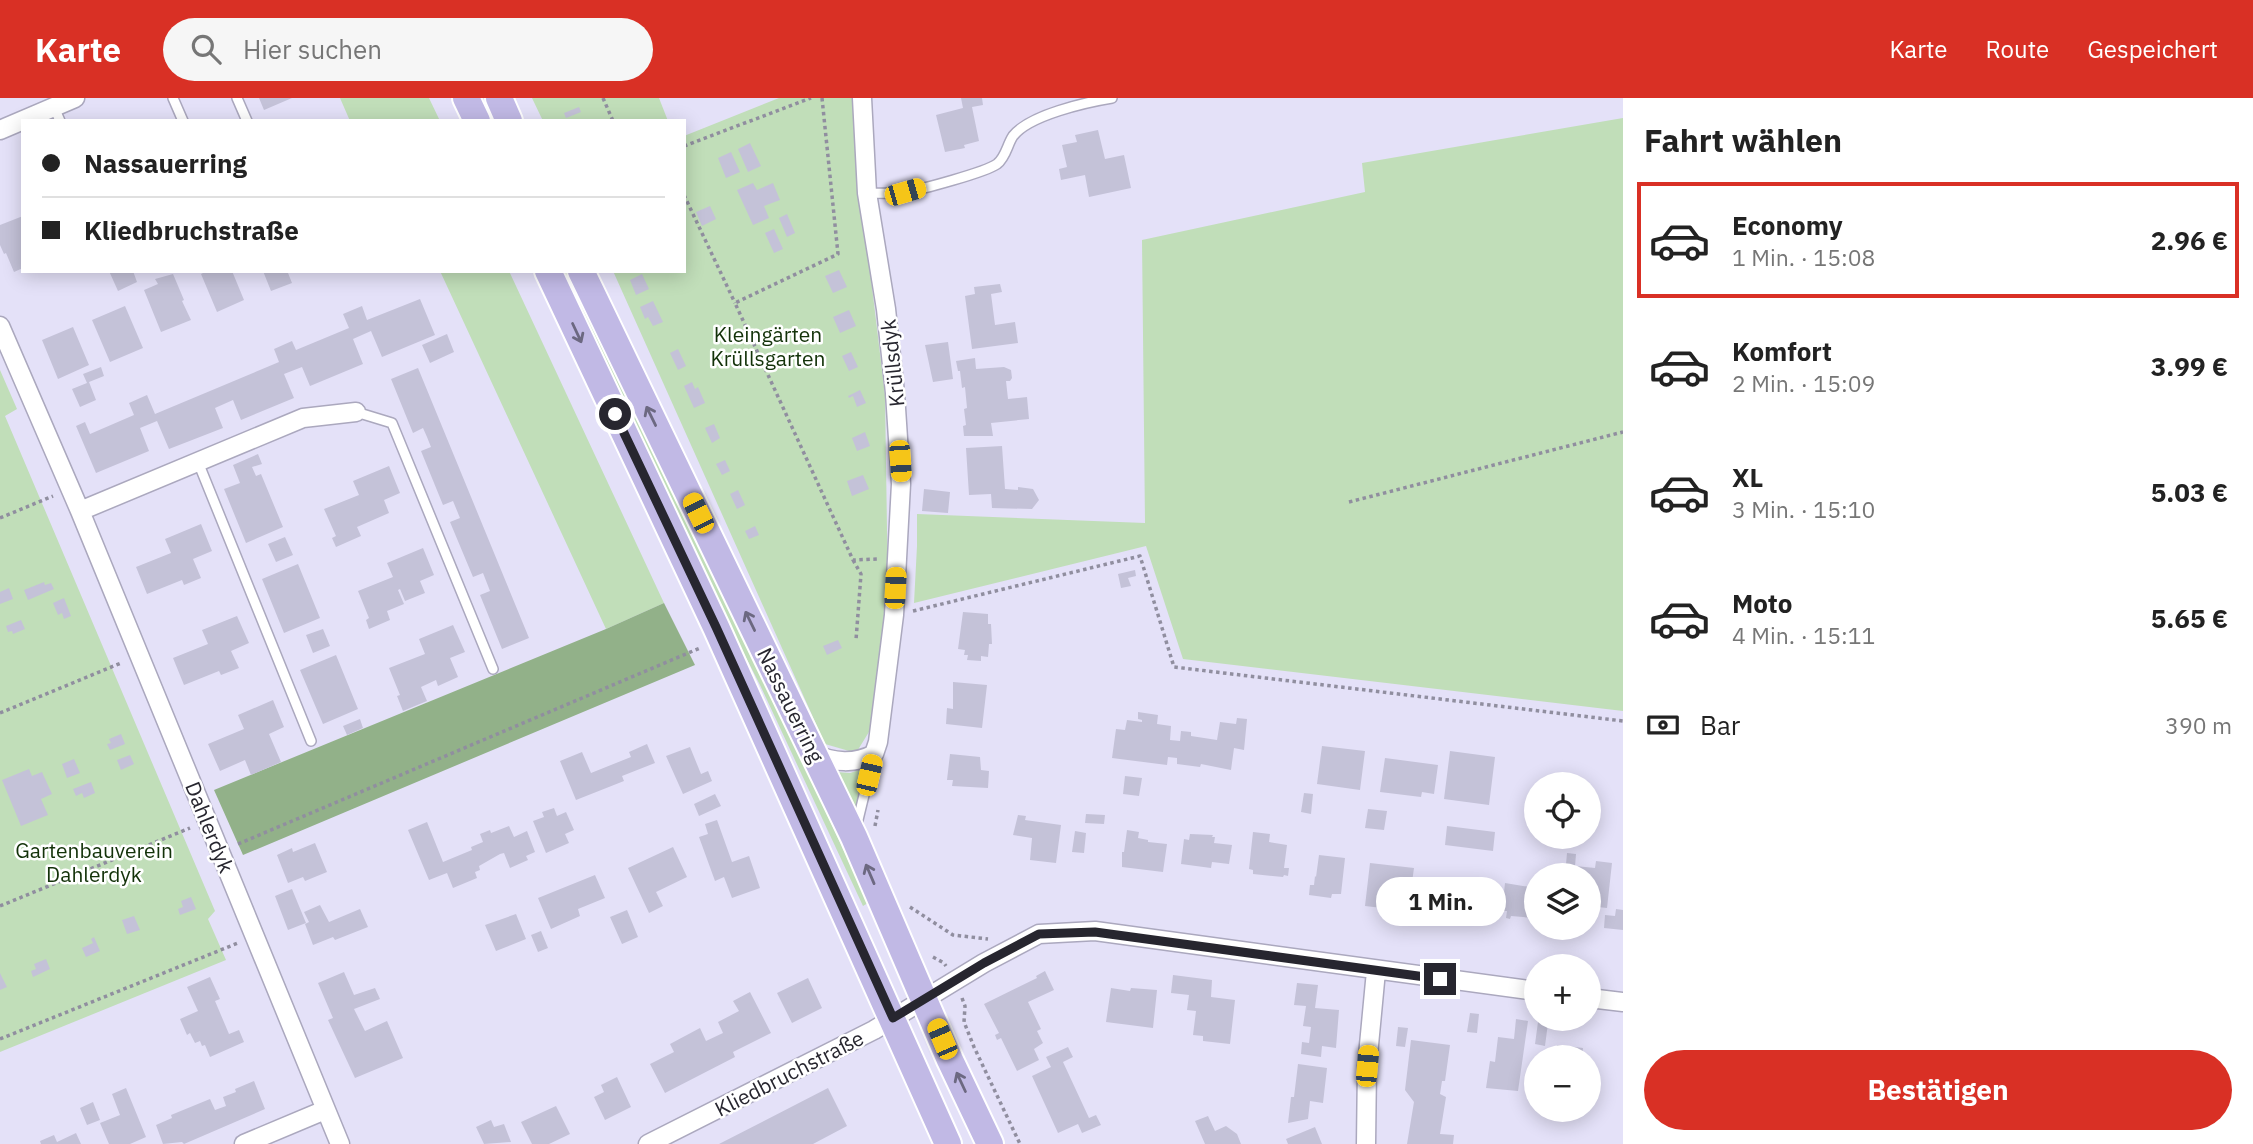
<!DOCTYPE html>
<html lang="de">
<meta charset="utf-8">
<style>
:root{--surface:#fff;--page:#f6f6f6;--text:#222;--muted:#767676;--line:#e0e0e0;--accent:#d93025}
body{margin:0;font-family:"IBM Plex Sans",sans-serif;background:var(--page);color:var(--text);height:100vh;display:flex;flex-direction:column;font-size:26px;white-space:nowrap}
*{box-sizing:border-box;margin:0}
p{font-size:23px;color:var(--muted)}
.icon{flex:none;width:38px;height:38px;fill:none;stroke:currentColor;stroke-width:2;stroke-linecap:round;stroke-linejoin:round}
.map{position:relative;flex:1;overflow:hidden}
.drawer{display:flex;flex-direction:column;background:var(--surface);width:630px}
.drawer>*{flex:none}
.banner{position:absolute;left:21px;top:21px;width:665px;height:154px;border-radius:0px;box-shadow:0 4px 18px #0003;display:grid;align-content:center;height:154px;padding:0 21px;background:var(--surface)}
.tools{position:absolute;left:1524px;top:674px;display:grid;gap:14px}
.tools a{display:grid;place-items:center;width:77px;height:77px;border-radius:50%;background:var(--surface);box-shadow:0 4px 18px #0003;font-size:35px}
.end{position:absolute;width:32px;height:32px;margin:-16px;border:9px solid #27262f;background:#fff;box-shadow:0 0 0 4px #fff}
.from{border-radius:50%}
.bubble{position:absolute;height:49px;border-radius:24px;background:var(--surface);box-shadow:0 4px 18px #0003;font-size:23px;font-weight:800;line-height:49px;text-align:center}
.car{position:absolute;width:21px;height:42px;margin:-21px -10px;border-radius:9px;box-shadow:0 0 5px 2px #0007;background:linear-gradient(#f5c518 24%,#345 0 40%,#f5c518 0 76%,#345 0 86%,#f5c518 0)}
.banner b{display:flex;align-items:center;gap:24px;height:66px;font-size:26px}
.banner b+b{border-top:2px solid var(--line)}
.banner i{width:18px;height:18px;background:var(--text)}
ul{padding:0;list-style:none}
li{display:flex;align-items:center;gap:21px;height:116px;margin:0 14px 10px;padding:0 7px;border:4px solid transparent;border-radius:0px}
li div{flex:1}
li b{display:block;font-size:26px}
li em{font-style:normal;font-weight:800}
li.active{border-color:var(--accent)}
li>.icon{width:63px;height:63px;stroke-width:1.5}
h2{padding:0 21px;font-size:32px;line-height:84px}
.pay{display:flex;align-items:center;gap:18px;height:77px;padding:0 21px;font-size:26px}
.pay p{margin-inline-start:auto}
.cta{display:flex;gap:14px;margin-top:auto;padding:14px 21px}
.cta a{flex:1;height:80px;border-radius:42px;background:var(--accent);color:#fff;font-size:28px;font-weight:800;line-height:80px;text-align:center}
header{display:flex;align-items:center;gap:42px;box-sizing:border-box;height:98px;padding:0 35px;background:var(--accent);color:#fff}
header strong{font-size:33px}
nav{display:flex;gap:38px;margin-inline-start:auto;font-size:24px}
.search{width:490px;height:63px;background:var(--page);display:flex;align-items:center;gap:18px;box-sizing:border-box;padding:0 24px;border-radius:38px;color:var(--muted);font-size:26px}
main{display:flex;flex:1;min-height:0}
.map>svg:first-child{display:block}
.green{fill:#c1deb9}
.forest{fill:#92b189}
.building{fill:#c4c2d8}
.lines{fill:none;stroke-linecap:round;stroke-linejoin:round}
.lane-casing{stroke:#aba8be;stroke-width:12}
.street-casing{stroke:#aba8be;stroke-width:21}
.primary-casing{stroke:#fff;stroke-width:30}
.path{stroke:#908e9f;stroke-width:3.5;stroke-dasharray:3.5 3.5;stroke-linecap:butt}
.lane{stroke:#fff;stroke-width:9}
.street{stroke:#fff;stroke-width:18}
.primary{stroke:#c1b9e5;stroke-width:26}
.oneway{stroke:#6c6881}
.route{stroke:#27262f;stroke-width:9}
.labels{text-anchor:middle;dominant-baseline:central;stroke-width:5;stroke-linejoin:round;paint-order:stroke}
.park-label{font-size:21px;fill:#133209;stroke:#fff}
.street-label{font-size:21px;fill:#27262f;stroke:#fff}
</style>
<header>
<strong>Karte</strong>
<div class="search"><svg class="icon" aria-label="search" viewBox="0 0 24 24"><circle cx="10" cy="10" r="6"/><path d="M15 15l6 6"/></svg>Hier suchen</div>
<nav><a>Karte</a><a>Route</a><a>Gespeichert</a></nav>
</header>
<main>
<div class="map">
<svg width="1623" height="1046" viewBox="0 0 1623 1046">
<rect width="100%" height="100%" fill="#e4e1f8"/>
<!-- green -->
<path class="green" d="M340 0H429L440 23H350Z
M532 0H659L668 23H543Z
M779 0H854L865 131 885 297 888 498 872 629 856 655 825 646 613 173H684V38Z
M1623 20V613L1183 561 1146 448 914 505 917 448V416L1145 425 1142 142 1365 94 1362 65Z
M440 173H509L664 505 606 531Z
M555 173H575L868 805 863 808 760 587 646 364Z
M0 272 17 311 5 318 215 813 208 821 226 862 0 954Z
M865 670 856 713 836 674 850 675Z"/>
<!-- forest -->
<path class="forest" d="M664 505 695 567 243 757 214 692 606 531Z"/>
<!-- building -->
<path class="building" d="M259 0H292L264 12Z
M961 0H982L983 7 972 9 979 43 964 47 965 50 945 54 936 17 963 10Z
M579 9 581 14 566 20 564 15Z
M1098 32 1105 61 1124 57 1131 90 1089 99 1085 77 1061 82 1059 71 1067 69 1062 47 1077 44 1075 37Z
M750 45 761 68 748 74 738 51Z
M731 54 740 74 726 80 718 60Z
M753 85 757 92 773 85 780 102 764 108 769 120 753 127 737 92Z
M710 108 716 121 702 128 696 114Z
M787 116 795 135 787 139 779 120Z
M23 118V170L14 174 6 155 4 156 0 147V127Z
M774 131 783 151 774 155 765 135Z
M839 172 847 189 833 195 825 178Z
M109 173H133L137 184 118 193Z
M207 173H232L244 202 217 214 201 176Z
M263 173H293L288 175 292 185 271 193Z
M173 176 184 202 182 203 191 222 161 234 144 192 158 186 155 181Z
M642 176 649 191 636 197 630 182Z
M1000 186 1002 194 991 196 995 227 1015 224 1018 245 972 251 965 198 975 196 974 189Z
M420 201 435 237 382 259 371 233 353 241 363 266 310 288 302 269 284 276 294 300 241 322 233 302 215 310 223 330 169 351 157 323 140 330 149 353 96 375 76 328 85 324 90 336 134 317 129 305 147 297 155 316 279 264 274 251 292 243 296 252 349 230 343 216 362 208 367 222Z
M653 203 663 224 653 228 648 219 645 221 640 209Z
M125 208 143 250 110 264 92 222Z
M849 212 856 228 840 235 833 219Z
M73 229 89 267 58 281 42 242Z
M447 236 454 254 430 265 422 247Z
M948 244 953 281 933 284 925 247Z
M678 251 686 268 678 272 670 255Z
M851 254 858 269 849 273 842 258Z
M975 260 976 271 1004 269 1011 272 1012 280 1010 283H1006L1008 301 1027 299 1029 321 991 325 993 338H964L963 328 966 327 964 311 967 310 965 289 962 290 960 273H958L956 263Z
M101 269 104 278 89 284 96 302 80 309 72 291 87 285 83 276Z
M418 270 529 540 502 551 480 497 490 493 483 475 473 479 450 424 460 420 453 403 443 407 421 353 431 349 427 339 423 330 413 335 391 281Z
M692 284 695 291 698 289 705 305 694 310 684 288Z
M860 292 866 305 857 309 853 298 849 300 848 298Z
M714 326 720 340 712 345 705 330Z
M865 334 870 348 857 353 852 340Z
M1002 348 1005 391 1018 392V389L1033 391 1039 402 1032 411 992 410 991 396 969 397 966 350Z
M258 356 262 366 252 369 256 378 261 376 283 429 246 445 224 391 240 385 233 367Z
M725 362 730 373 722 377 716 366Z
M389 368 400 395 384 402 389 415 357 429 361 438 336 449 332 440 336 438 324 411 359 397 353 383Z
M863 377 869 391 852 398 847 383Z
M924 391 950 394 948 415 922 413Z
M738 392 745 407 737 411 730 396Z
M201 426 212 453 193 461 201 480 184 487 182 482 147 496 136 469 171 455 165 441Z
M755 428 759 437 749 441 745 433Z
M285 439 293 457 276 464 268 446Z
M423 450 434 477 420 483 425 495 405 503 400 491 398 492 404 506 387 513 390 522 369 531 366 522 369 520 358 493 393 479 387 465Z
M298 466 320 520 284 535 262 481Z
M1135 472 1136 478 1128 480 1131 488 1121 490 1118 476Z
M44 484 45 487 51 485 54 491 28 502 24 492Z
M9 490 13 501 0 506V494Z
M64 500 71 518 64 521 62 515 58 517 53 505Z
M963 514 988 516V526H991L992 546H989L988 559 981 558V563L967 562 968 557H964L965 552 958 551Z
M237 518 249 545 231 553 239 570 221 577 219 573 184 587 173 560 208 546 202 532Z
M21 522 25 531 13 536 12 533 8 534 6 528Z
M453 527 465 554 450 560 458 579 438 588 436 582 421 589 427 603 403 613 397 598 400 597 389 570 425 556 419 541Z
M323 531 330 548 313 555 306 537Z
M838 542 842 550 827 557 823 548Z
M336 557 358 611 323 626 300 572Z
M953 584 987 587 982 630 946 626 947 610 953 611Z
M273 602 284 629 269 636 281 664 251 677 245 662 220 673 208 646 244 631 238 617Z
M1138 614 1158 617 1157 626 1171 628 1170 642 1180 643 1181 633 1191 634V638L1217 642 1220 624 1236 626 1237 620 1247 621 1244 652 1234 650 1231 672 1201 666 1200 669 1177 666V660L1168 659 1167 667 1112 660 1116 631 1125 632 1127 622 1142 624V622L1138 621Z
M360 621 363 630 347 637 343 628Z
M121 636 125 646 110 652 107 646 111 645 109 641Z
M647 646 655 665 622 678 624 683 576 702 560 663 582 654 591 675 631 659 629 654Z
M1322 648 1365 653 1360 692 1317 686Z
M690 649 701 676 708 673 712 683 683 696 666 658Z
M1450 653 1495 659 1489 707 1444 701Z
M950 656 980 659 981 672 989 673 988 690 952 688 953 682H947Z
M130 657 134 666 121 672 117 662Z
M1385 660 1438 667 1434 696 1422 694 1421 699 1380 694Z
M74 661 80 675 67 680 62 666Z
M29 671 32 678 42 674 52 696 41 701 48 717 21 728 2 682Z
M1125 678 1142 680 1139 698 1123 696Z
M91 684 95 695 84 700 82 695 76 698 73 691Z
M1304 695 1313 696 1311 716 1301 714Z
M715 696 721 708 699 718 694 706Z
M554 710 557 718 566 714 574 732 565 736 569 745 546 755 533 723 544 719 542 714Z
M1368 711 1387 713 1384 732 1365 730Z
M1086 716 1105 717 1104 726 1085 725Z
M1018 717 1026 718 1025 722 1061 727 1056 765 1030 762 1032 740 1013 737Z
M717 722 732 764 749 758 760 790 732 800 724 779 715 783 699 739 708 736 705 726Z
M427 724 443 764 472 752 471 749 483 744 480 736 490 732 491 735 509 728 514 739 527 733 535 754 526 758 528 762 510 770 504 755 500 756 479 768 480 772 475 774 477 780 453 790 447 775 429 782 408 732Z
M1447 728 1495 734 1493 753 1445 747Z
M1127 732 1139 734 1138 740 1148 742V744L1167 746 1163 774 1122 769V754H1124Z
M1075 733 1086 735 1084 755 1072 754Z
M1253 734 1270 736 1269 744 1287 747 1284 770H1289L1288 778 1284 777 1283 779 1253 776V772L1249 771Z
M1190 736 1213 737 1212 739H1215L1214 745 1232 747 1229 766 1212 764 1211 770 1181 766 1184 741 1189 742Z
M315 745 327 774 305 783 303 779 288 785 277 757 292 750 293 754Z
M673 749 687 779 656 794 663 808 649 815 628 770Z
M1567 755 1576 756 1575 768 1595 770 1596 763 1612 765 1607 810 1589 808V777H1565Z
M1319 757 1345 760 1341 796H1332L1331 800 1309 797 1310 787H1314L1315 778 1316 779Z
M1370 765 1414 770 1408 813 1365 808Z
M595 777 605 800 578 811 580 818 551 831 538 800Z
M1448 779 1470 784V806H1468L1467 812 1442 809 1441 815 1431 814 1433 797 1443 798 1445 782H1448Z
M1505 785 1536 790V810H1534L1533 820 1511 818 1510 821 1506 820 1507 813H1502Z
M292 791 306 825 288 832 275 798Z
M191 799 196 811 180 817 178 811 183 809 181 803Z
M320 807 329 824 360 811 368 829 335 842 333 839 313 847 305 826 309 824 304 814Z
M1616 811 1623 812V832L1604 830 1605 817 1615 818Z
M627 812 638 839 622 846 610 819Z
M516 816 526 841 496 853 485 827Z
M134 818 140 832 127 836 122 822Z
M541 833 548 850 538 854 531 837Z
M94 839 100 853 86 859 82 850 93 845 91 841Z
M46 861 50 871 33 879 31 873 36 871 34 866Z
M1045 873 1054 892 1028 904 1041 931 1037 933 1043 945 1034 951 1039 962 1017 973 1001 940 997 942 995 937 999 935 984 906 1037 880 1036 878Z
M344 874 354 897 375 890 380 901 354 911 365 933 387 923 403 960 355 980 328 922 333 920 318 885Z
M0 875 7 889 0 892Z
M1173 877 1212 882 1211 899 1235 902 1230 946 1203 943V938L1193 937 1196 913 1187 912 1189 897 1171 895Z
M210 879 220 901 215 903 229 936 239 932 244 944 210 959 205 947 202 948 200 943 195 945 190 935 187 937 180 921 198 913 187 889Z
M808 880 822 910 792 925 777 895Z
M1297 885 1318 887 1315 910 1339 912 1336 950 1322 948 1321 959 1301 956 1302 944 1309 945 1311 929 1303 928 1306 908 1294 907Z
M1111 890 1130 893 1131 890 1157 892 1153 930 1106 924Z
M750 894 771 935 733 954 735 959 665 995 650 966 674 954 670 946 700 930 706 943 723 935 718 924 739 913 733 903Z
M1470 915 1479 916 1477 935 1467 934Z
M1516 921 1528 923 1518 993 1486 990 1490 963 1495 964 1498 939 1514 941Z
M1538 924 1548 925 1545 948 1535 946Z
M1398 929 1408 930 1405 949 1396 948Z
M1411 942 1450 947 1445 983H1442L1440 996 1446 999 1440 1036 1454 1037 1453 1046H1407L1414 1004 1405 992Z
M1557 947 1583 950 1582 959H1556Z
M1068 949 1073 959 1063 964 1089 1020 1096 1017 1101 1027 1082 1035 1078 1026 1058 1035 1032 978 1051 969 1046 959Z
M1298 966 1327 970 1323 1005 1310 1003 1308 1021 1288 1025 1291 999H1294Z
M617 979 631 1009 605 1022 594 999 604 994 601 987Z
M254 983 265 1011 184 1046 182 1044 163 1046 156 1027 172 1020 171 1017 210 1001 215 1012 226 1008 223 999 236 994 235 991Z
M126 990 146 1039 130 1046H109L100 1025 120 1017 112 996Z
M828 990 847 1028 813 1046H719Z
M93 1004 100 1022 87 1027 80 1010Z
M556 1008 570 1036 549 1046H532L521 1024Z
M1208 1018 1215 1033 1226 1028 1237 1036 1241 1046H1205L1195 1023Z
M491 1022 494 1029 504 1026 511 1044 484 1046 476 1029Z
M1315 1029 1322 1046H1288L1286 1041Z
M76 1035 81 1046H41L40 1043 54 1037 57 1044Z"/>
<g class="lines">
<!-- lane casing -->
<g class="lane-casing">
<path id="lane" d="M173 0 183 23
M237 0 247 23
M54 9 60 23
M867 95C880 95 893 96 905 94 920 92 986 74 997 66 1006 59 1007 47 1013 38 1029 17 1087 4 1112 0
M356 314 392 325 493 571
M198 364 311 643
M856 730 874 656"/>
</g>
<!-- street casing -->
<g class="street-casing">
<path id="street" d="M0 32 75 0
M0 228 80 413 340 1046
M80 413 303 320 356 314
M814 656C833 665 856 666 874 656L878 644 894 517 901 386 895 295 886 211 867 95 862 0
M1589 900 1623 904
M244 1046 325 1012
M648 1046 874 932 984 865 1039 836 1095 833 1536 893
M1366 1046 1367 968 1376 873"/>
</g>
<!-- primary casing -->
<g class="primary-casing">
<path id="primary" d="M466 0 477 23
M499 0 509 23
M548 173 716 529 948 1046
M581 173 854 739 950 962 990 1046"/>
</g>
<!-- path -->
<path class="path" d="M603 0 613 23
M822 0 838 156 735 205 853 462 878 461
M684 48 811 0
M684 97 735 205
M1349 404 1623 334
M0 420 53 398
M853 462 861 476 856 542
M913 513 1140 458 1174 569 1623 623
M0 615 121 565
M875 728 878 712
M238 746 700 550
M0 808 190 730
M910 809 953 837 988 841
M933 859 944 865 946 868
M962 900 965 908 964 924 974 949 1020 1046
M0 941 238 845"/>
<!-- lane -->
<use href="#lane" class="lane"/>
<!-- street -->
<use href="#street" class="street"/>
<!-- primary -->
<use href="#primary" class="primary"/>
</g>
<!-- one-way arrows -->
<defs><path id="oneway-shaft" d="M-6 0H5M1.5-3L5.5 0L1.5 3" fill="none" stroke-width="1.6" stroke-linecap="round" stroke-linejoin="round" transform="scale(1.75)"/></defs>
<g class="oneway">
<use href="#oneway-shaft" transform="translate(577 235) rotate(65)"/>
<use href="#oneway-shaft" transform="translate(651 318) rotate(-116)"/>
<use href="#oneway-shaft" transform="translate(750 523) rotate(-116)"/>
<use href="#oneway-shaft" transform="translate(870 776) rotate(-113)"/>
<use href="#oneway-shaft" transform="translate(961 984) rotate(-115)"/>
</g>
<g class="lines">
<!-- route -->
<path class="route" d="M615 316 716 529 893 920 984 865 1039 836 1095 834 1440 881"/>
</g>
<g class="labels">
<!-- park labels -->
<g class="park-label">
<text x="768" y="236">Kleingärten<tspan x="768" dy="24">Krüllsgarten</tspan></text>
<text x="94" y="752">Gartenbauverein<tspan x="94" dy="24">Dahlerdyk</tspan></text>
</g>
<!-- street labels -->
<g class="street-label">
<text transform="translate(892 265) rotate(-96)">Krüllsdyk</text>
<text transform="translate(791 607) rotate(64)">Nassauerring</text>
<text transform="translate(210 729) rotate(68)">Dahlerdyk</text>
<text transform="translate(789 975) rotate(-27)">Kliedbruchstraße</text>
</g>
</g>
</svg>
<div class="tools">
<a><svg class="icon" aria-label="locate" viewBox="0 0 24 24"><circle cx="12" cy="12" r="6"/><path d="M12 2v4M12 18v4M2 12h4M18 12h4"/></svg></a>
<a><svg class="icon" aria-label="layers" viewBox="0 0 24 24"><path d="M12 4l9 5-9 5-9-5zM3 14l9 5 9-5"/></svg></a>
<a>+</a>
<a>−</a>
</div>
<i class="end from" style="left:615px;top:316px"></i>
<i class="end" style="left:1440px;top:881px"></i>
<div class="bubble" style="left:1376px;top:779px;width:130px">1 Min.</div>
<i class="car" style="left:905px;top:94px;rotate:74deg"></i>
<i class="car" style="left:900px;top:363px;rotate:176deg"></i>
<i class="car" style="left:698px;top:415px;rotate:334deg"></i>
<i class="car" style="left:895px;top:490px;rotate:3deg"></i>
<i class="car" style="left:869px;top:677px;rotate:13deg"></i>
<i class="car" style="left:942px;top:941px;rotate:337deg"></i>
<i class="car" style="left:1367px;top:968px;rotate:5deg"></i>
<div class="banner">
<b><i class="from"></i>Nassauerring</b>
<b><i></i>Kliedbruchstraße</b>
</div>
</div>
<section class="drawer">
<h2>Fahrt wählen</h2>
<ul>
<li class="active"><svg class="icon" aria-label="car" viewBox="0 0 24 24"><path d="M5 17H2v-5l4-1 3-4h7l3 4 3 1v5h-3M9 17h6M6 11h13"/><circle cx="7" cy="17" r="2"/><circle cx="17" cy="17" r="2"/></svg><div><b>Economy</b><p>1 Min. · 15:08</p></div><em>2.96 €</em></li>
<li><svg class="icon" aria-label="car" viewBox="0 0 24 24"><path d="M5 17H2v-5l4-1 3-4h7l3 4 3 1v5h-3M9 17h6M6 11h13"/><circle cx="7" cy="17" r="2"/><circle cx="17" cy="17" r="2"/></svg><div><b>Komfort</b><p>2 Min. · 15:09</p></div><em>3.99 €</em></li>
<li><svg class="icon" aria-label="car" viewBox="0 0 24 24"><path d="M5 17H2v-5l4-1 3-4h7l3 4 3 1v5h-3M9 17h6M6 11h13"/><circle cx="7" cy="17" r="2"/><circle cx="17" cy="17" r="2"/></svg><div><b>XL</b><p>3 Min. · 15:10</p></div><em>5.03 €</em></li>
<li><svg class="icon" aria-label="car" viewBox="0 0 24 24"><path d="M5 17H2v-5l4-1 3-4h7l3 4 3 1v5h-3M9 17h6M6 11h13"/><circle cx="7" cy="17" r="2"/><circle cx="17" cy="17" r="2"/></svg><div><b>Moto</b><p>4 Min. · 15:11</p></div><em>5.65 €</em></li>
</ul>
<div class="pay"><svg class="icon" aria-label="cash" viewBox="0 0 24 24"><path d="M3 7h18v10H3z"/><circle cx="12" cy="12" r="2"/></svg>Bar<p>390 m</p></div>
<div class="cta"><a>Bestätigen</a></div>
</section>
</main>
